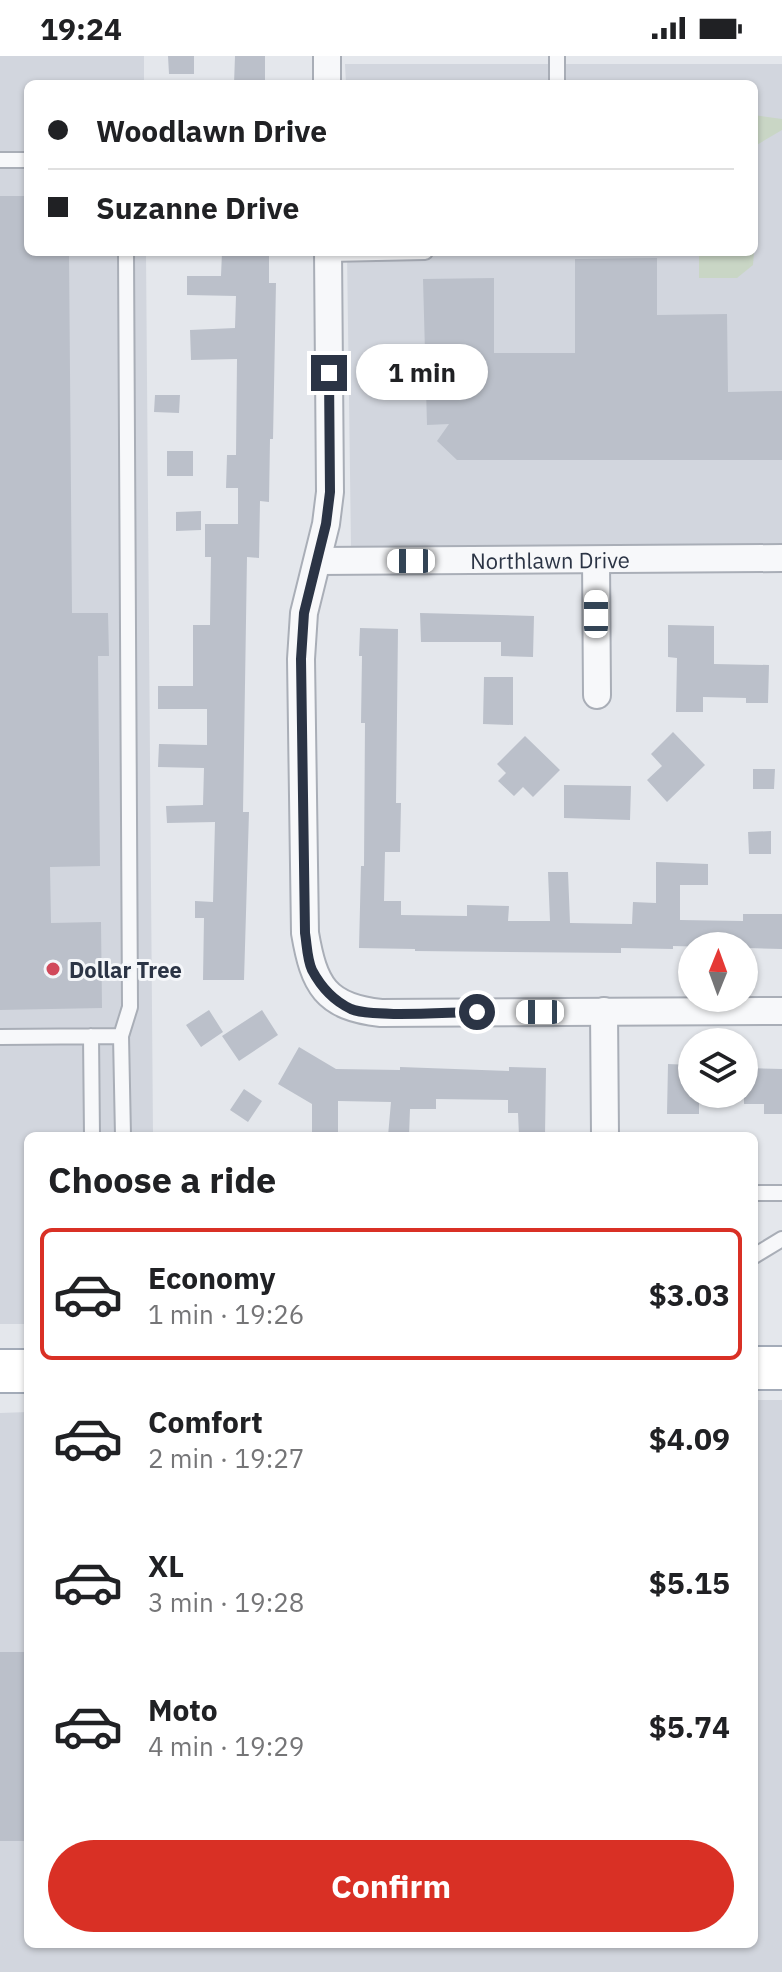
<!DOCTYPE html>
<meta charset="utf-8">
<style>
:root{--surface:#fff;--page:#f6f6f6;--text:#202124;--muted:#757577;--line:#e0e0e0;--accent:#d93025}
body{margin:0;font-family:"IBM Plex Sans",sans-serif;background:var(--page);color:var(--text);height:100vh;display:flex;flex-direction:column;font-size:30px;white-space:nowrap}
*{box-sizing:border-box;margin:0}
p{font-size:26px;color:var(--muted)}
.icon{flex:none;width:44px;height:44px;fill:none;stroke:currentColor;stroke-width:2;stroke-linecap:round;stroke-linejoin:round}
.map{position:relative;flex:1;overflow:hidden}
.side{position:absolute;left:24px;top:1076px;width:734px;height:816px;display:flex;flex-direction:column;background:var(--surface);border-radius:12px;box-shadow:0 2px 6px #0004}
.side>*{flex:none}
.banner{position:absolute;left:24px;top:24px;width:734px;height:176px;border-radius:12px;box-shadow:0 2px 6px #0004;display:grid;align-content:center;height:176px;padding:0 24px;background:var(--surface)}
.needle{width:52px;rotate:1deg}
.fabs{position:absolute;left:678px;top:876px;display:grid;gap:16px}
.fabs a{display:grid;place-items:center;width:80px;height:80px;border-radius:50%;background:var(--surface);box-shadow:0 2px 6px #0004;font-size:40px}
.end{position:absolute;width:36px;height:36px;margin:-18px;border:10px solid #2b3445;background:#fff;box-shadow:0 0 0 4px #fff}
.from{border-radius:50%}
.bubble{position:absolute;height:56px;border-radius:28px;background:var(--surface);box-shadow:0 2px 6px #0004;font-size:26px;font-weight:700;line-height:56px;text-align:center}
.car{position:absolute;width:24px;height:48px;margin:-24px -12px;border-radius:10px;box-shadow:0 0 6px 2px #0007;background:linear-gradient(#fff 24%,#345 0 40%,#fff 0 76%,#345 0 86%,#fff 0)}
.banner b{display:flex;align-items:center;gap:28px;height:76px;font-size:30px}
.banner b+b{border-top:2px solid var(--line)}
.banner i{width:20px;height:20px;background:var(--text)}
ul{padding:0;list-style:none}
li{display:flex;align-items:center;gap:24px;height:132px;margin:0 16px 12px;padding:0 8px;border:4px solid transparent;border-radius:12px}
li div{flex:1}
li b{display:block;font-size:30px}
li em{font-style:normal;font-weight:700}
li.current{border-color:var(--accent)}
li>.icon{width:72px;height:72px;stroke-width:1.5}
h2{padding:0 24px;font-size:36px;line-height:96px}
.primary-button{display:flex;gap:16px;margin-top:auto;padding:16px 24px}
.primary-button a{flex:1;height:92px;border-radius:48px;background:var(--accent);color:#fff;font-size:32px;font-weight:700;line-height:92px;text-align:center}
.status{display:flex;justify-content:space-between;align-items:center;height:56px;padding:0 40px;background:var(--surface);direction:ltr}
.status svg{height:22px;fill:currentColor}
.map>svg:first-child{display:block}
.built{fill:#d2d6de}
.green{fill:#c9d6c5}
.building{fill:#bbc0ca}
.lines{fill:none;stroke-linecap:round;stroke-linejoin:round}
.lane-casing{stroke:#a9aeb7;stroke-width:18}
.street-casing{stroke:#a9aeb7;stroke-width:30}
.primary-casing{stroke:#a3abb8;stroke-width:46}
.lane{stroke:#f7f8fa;stroke-width:14}
.street{stroke:#f7f8fa;stroke-width:26}
.primary{stroke:#fff;stroke-width:42}
.route{stroke:#2b3445;stroke-width:10}
.poi-dot{fill:#d1495b;stroke:#f4f6f9;stroke-width:3}
.labels{text-anchor:middle;dominant-baseline:central;stroke-width:6;stroke-linejoin:round;paint-order:stroke}
.street-label{font-size:22px;fill:#2b3445;stroke:#f4f6f9}
.poi-label{font-size:22px;font-weight:bold;fill:#2b3445;stroke:#f4f6f9;text-anchor:start}
</style>
<div class="status"><b>19:24</b><svg viewBox="0 0 49 12"><path d="M0 12V9h3v3zM5 12V6h3v6zM10 12V3h3v9zM15 12V0h3v12zM26 1h20v11H26zM47 4h2v5h-2z"/></svg></div>
<div class="map">
<svg width="782" height="1916" viewBox="0 0 782 1916">
<rect width="100%" height="100%" fill="#e4e7ec"/>
<!-- built -->
<path class="built" d="M0 0H144V28H28V196H146L153 1080H28V1268H0Z
M345 8H782V492L351 490 347 196H754V28H346Z
M754 1344H782V1916H0V1357L28 1356V1888H754Z"/>
<!-- green -->
<path class="green" d="M754 59 782 63V74L755 90 757 133 754 187Z
M699 196H754L753 209 737 222H699Z"/>
<!-- building -->
<path class="building" d="M168 0H194V18H169Z
M235 0H265V28H234Z
M0 140H28V196H69L72 557H108L109 600H98L100 810 50 811 51 867 101 866 102 952 0 954Z
M222 196H269V227H276L273 383H270L269 446 260 445 259 502 247 501 243 756H249L244 924H203L204 862H195V845L213 846 215 766 167 767 166 750 203 749 204 712 158 711 159 688 207 689V653H158V630H193V569H210L211 501H205V468H238V432H226L227 399H236L237 303 191 304 190 274 235 272 236 240 187 239V220H221Z
M657 202V259L727 258 728 336 782 335V404H457L437 385 449 368 427 369 423 223 494 222V297H575V203Z
M155 339H180L179 357 154 356Z
M167 395H193V420H167Z
M201 455V474L176 475V456Z
M420 557 534 560 533 601 501 600V586H421Z
M668 569 714 570V608L769 609 768 647H746V642L703 641V656H676L677 602 668 601Z
M360 572 398 573 396 747H401L400 796H385L384 845H401V859L467 860V849L509 850 508 865H550L548 816H568L570 867 632 868 633 846 656 847V806L708 808V829H680V864L743 865V858H782V893L673 890V893L621 892V897L415 895V893L359 892 361 810H364L365 667H361L362 600H359Z
M484 621H513V669L483 668Z
M673 676 705 709 667 746 647 724 662 710 651 698Z
M525 680 560 714 533 741 523 731 514 740 498 725 506 717 497 708Z
M753 713H775L774 733H753Z
M564 729 631 730 630 764 564 762Z
M771 775V798H749L748 776Z
M209 954 223 976 201 991 186 969Z
M262 954 278 979 239 1005 222 980Z
M299 991 336 1013 400 1014V1011L509 1015V1011L546 1012 545 1080H519L518 1057H508V1044L436 1043V1053H410L409 1080H388L391 1046 338 1045V1080H312V1048L278 1028Z
M668 1008 692 1009V1038H699V1058H667Z
M744 1012 782 1013V1058H764V1048H744Z
M244 1033 262 1045 248 1066 230 1054Z
M0 1596H28V1785H0Z"/>
<g class="lines">
<!-- lane casing -->
<g class="lane-casing">
<path id="lane" d="M557 0V28
M0 104H28
M328 198 425 196
M91 980 92 1080
M121 980 123 1080
M0 981 121 980 130 951 126 196
M754 1137H782
M754 1200 782 1183"/>
</g>
<!-- street casing -->
<g class="street-casing">
<g id="street">
<path d="M327 0V28"/>
<path d="M328 196 330 436 326 468 304 557 301 603 305 877C314 929 325 951 381 957L782 955"/>
<path d="M596 504 597 639"/>
<path id="s1" d="M318 505 782 502"/>
<path d="M604 955 605 1080"/>
</g>
</g>
<!-- primary casing -->
<g class="primary-casing">
<path id="primary" d="M754 1312H782
M0 1315H28"/>
</g>
<!-- lane -->
<use href="#lane" class="lane"/>
<!-- street -->
<use href="#street" class="street"/>
<!-- primary -->
<use href="#primary" class="primary"/>
</g>
<g class="lines">
<!-- route -->
<path class="route" d="M329 317 330 436 326 468 304 557 301 603 305 877C307 889 307 903 312 914 321 931 334 945 351 953 373 962 449 956 477 956"/>
</g>
<!-- markers -->
<circle class="poi-dot" cx="53" cy="913" r="8"/>
<g class="labels">
<!-- street labels -->
<g class="street-label">
<text stroke="none"><textPath href="#s1" startOffset="232">Northlawn Drive</textPath></text>
</g>
<!-- poi labels -->
<g class="poi-label">
<text x="69" y="913">Dollar Tree</text>
</g>
</g>
</svg>
<div class="fabs">
<a><svg class="needle" viewBox="-14 -14 28 28"><path d="M0-13l5 13h-10z" fill="#e53935"/><path d="M0 13l5-13h-10z" fill="#757577"/></svg></a>
<a><svg class="icon" aria-label="layers" viewBox="0 0 24 24"><path d="M12 4l9 5-9 5-9-5zM3 14l9 5 9-5"/></svg></a>
</div>
<i class="end from" style="left:477px;top:956px"></i>
<i class="end" style="left:329px;top:317px"></i>
<div class="bubble" style="left:356px;top:288px;width:132px">1 min</div>
<i class="car" style="left:411px;top:505px;rotate:270deg"></i>
<i class="car" style="left:596px;top:558px;rotate:0deg"></i>
<i class="car" style="left:540px;top:956px;rotate:270deg"></i>
<div class="banner">
<b><i class="from"></i>Woodlawn Drive</b>
<b><i></i>Suzanne Drive</b>
</div>
<section class="side">
<h2>Choose a ride</h2>
<ul>
<li class="current"><svg class="icon" aria-label="car" viewBox="0 0 24 24"><path d="M5 17H2v-5l4-1 3-4h7l3 4 3 1v5h-3M9 17h6M6 11h13"/><circle cx="7" cy="17" r="2"/><circle cx="17" cy="17" r="2"/></svg><div><b>Economy</b><p>1 min · 19:26</p></div><em>$3.03</em></li>
<li><svg class="icon" aria-label="car" viewBox="0 0 24 24"><path d="M5 17H2v-5l4-1 3-4h7l3 4 3 1v5h-3M9 17h6M6 11h13"/><circle cx="7" cy="17" r="2"/><circle cx="17" cy="17" r="2"/></svg><div><b>Comfort</b><p>2 min · 19:27</p></div><em>$4.09</em></li>
<li><svg class="icon" aria-label="car" viewBox="0 0 24 24"><path d="M5 17H2v-5l4-1 3-4h7l3 4 3 1v5h-3M9 17h6M6 11h13"/><circle cx="7" cy="17" r="2"/><circle cx="17" cy="17" r="2"/></svg><div><b>XL</b><p>3 min · 19:28</p></div><em>$5.15</em></li>
<li><svg class="icon" aria-label="car" viewBox="0 0 24 24"><path d="M5 17H2v-5l4-1 3-4h7l3 4 3 1v5h-3M9 17h6M6 11h13"/><circle cx="7" cy="17" r="2"/><circle cx="17" cy="17" r="2"/></svg><div><b>Moto</b><p>4 min · 19:29</p></div><em>$5.74</em></li>
</ul>
<div class="primary-button"><a>Confirm</a></div>
</section>
</div>
